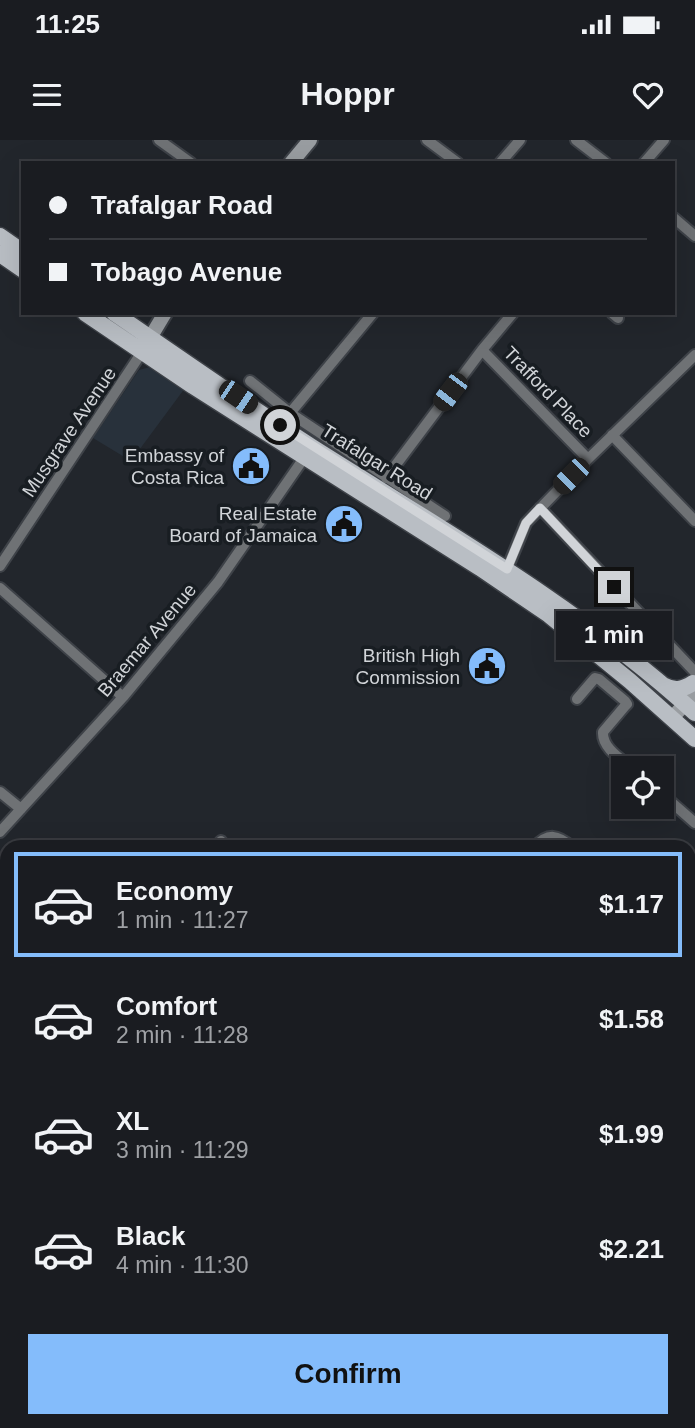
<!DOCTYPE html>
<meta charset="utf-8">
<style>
:root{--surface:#1a1c21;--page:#23252a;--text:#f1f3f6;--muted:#9fa1a5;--line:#383a3f;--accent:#84bcfb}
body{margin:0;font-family:Arial,sans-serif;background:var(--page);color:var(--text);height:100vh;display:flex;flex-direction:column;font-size:26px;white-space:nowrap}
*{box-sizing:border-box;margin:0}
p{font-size:23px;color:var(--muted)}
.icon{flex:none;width:38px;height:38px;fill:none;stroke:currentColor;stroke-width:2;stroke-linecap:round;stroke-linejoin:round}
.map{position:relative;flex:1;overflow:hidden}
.sheet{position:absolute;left:0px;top:700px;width:696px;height:588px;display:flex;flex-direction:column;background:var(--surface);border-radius:21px 21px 0 0;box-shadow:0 7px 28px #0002,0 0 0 2px var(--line)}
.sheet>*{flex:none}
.banner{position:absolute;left:21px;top:21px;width:654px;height:154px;border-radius:0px;box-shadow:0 7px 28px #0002,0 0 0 2px var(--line);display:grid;align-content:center;height:154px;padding:0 28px;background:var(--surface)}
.fabs{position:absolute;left:611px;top:616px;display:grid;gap:14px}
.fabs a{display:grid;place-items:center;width:63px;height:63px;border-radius:0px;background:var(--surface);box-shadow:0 7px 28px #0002,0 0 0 2px var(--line);font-size:35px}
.end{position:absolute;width:32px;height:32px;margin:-16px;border:9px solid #d1d4d8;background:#111;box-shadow:0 0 0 4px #111}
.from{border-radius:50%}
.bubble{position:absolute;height:49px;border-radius:0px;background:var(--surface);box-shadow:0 7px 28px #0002,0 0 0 2px var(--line);font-size:23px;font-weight:800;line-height:49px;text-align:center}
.car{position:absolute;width:21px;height:42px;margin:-21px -10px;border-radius:9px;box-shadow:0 0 5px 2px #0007;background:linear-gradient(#222 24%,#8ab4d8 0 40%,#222 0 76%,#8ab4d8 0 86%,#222 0)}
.banner b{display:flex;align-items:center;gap:24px;height:66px;font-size:26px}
.banner b+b{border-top:2px solid var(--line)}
.banner i{width:18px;height:18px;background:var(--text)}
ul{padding:12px 0 0;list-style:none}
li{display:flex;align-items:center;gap:21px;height:105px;margin:0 14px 10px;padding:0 14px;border:4px solid transparent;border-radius:0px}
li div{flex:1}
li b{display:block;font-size:26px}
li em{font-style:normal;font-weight:800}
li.selected{border-color:var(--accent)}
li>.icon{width:63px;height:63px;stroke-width:1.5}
.button{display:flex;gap:14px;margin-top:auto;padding:14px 28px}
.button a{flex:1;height:80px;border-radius:0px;background:var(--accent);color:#111;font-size:28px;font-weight:800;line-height:80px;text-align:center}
.status{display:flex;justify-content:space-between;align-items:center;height:49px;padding:0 35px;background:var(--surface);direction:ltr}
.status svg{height:19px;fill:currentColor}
header{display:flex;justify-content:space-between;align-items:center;height:91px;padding:0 28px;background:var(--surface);font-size:32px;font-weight:800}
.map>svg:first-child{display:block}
.built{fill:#28313b}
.green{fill:#1d354f}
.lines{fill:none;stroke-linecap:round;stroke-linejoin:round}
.minor-casing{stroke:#3e4248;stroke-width:14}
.secondary-casing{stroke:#3e4248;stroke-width:18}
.primary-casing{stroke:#3e4248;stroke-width:19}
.minor{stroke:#6f7275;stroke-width:10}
.secondary{stroke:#999da1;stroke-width:14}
.primary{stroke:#b9bec4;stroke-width:16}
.route{stroke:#d1d4d8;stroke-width:9}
.labels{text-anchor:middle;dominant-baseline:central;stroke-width:7;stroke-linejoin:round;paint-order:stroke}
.street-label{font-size:19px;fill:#d1d4d8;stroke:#181d22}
.poi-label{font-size:19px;fill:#d1d4d8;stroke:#181d22;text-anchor:end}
</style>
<div class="status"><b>11:25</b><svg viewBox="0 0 49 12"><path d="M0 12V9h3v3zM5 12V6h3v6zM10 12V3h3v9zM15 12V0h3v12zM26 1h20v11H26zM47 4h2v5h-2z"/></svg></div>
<header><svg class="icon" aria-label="menu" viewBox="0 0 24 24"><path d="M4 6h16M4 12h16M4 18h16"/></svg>Hoppr<svg class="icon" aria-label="heart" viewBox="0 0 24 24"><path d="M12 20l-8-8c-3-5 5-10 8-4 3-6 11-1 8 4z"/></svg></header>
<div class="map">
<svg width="695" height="1288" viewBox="0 0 695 1288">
<rect width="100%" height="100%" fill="#22262c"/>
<!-- built -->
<path class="built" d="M150 227 185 248 131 321 93 298 139 230Z
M291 1281H637V1288H292Z"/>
<!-- green -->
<path class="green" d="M7 1003V1091L0 1077V1005Z
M459 1281H600L588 1288H459Z"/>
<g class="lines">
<!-- minor casing -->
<g class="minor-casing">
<path id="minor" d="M159 0 191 23
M427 0 458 23
M576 0 606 23
M500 23 520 0
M644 23 664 0
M674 78 695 96
M612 173 618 178
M482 210 588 319
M250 241 290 273 445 376
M286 278 373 173
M612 295 695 381
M386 338 482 210 513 173
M540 368 695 532
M0 426 142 212
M507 429 526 383 588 319 695 215
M0 448 123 557
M577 559 595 538 599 539 625 561 627 564 625 566 603 592C602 608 621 619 632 628
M0 652 21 669
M662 654 695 683
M0 692 123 557 218 442 304 318
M216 707 221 701
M535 707C548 692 558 695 572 707
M690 783 695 786
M690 930 695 919
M0 993 7 990
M692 1150 695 1149
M0 1206 7 1204
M110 1281 112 1288
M282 1281 284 1288"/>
</g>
<!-- secondary casing -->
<g class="secondary-casing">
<path id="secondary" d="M291 23 310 0
M144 208 165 173
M672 578 695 553"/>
</g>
<!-- primary casing -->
<g class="primary-casing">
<path id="primary" d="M0 96 23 112
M0 114 23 130
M85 173 193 246 480 428 549 475 630 541 695 599
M114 173C180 218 245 264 312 307 443 390 580 468 695 573
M663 545C674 551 682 550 693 543"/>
</g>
<!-- minor -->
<use href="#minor" class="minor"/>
<!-- secondary -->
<use href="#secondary" class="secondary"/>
<!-- primary -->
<use href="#primary" class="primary"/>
</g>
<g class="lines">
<!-- route -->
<path class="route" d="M280 285 507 429 526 383 540 368 614 447"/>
</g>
<!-- icons -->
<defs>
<g id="civic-disc" transform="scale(2.0125)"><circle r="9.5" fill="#84bcfb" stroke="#181d22"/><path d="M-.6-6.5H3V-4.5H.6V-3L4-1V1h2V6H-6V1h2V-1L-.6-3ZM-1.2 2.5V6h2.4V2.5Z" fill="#111"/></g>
</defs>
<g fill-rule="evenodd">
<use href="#civic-disc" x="251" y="326"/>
<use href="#civic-disc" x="344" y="384"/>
<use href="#civic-disc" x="487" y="526"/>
</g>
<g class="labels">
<!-- street labels -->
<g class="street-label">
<text transform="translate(548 252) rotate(46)">Trafford Place</text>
<text transform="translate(69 292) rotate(-56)">Musgrave Avenue</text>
<text transform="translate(377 322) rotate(32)">Trafalgar Road</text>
<text transform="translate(147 500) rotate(-50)">Braemar Avenue</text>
</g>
<!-- poi labels -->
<g class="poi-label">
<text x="224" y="315">Embassy of<tspan x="224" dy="22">Costa Rica</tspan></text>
<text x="317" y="373">Real Estate<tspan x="317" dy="22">Board of Jamaica</tspan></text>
<text x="460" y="515">British High<tspan x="460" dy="22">Commission</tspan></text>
</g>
</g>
</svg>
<div class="fabs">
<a><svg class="icon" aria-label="locate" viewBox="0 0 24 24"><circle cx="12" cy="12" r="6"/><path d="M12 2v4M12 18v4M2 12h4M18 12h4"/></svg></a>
</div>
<i class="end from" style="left:280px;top:285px"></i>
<i class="end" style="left:614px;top:447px"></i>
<div class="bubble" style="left:556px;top:471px;width:116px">1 min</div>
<i class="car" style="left:450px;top:252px;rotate:217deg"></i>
<i class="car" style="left:238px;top:257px;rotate:124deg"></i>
<i class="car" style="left:571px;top:336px;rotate:225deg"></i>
<div class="banner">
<b><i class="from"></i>Trafalgar Road</b>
<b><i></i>Tobago Avenue</b>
</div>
<section class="sheet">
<ul>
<li class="selected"><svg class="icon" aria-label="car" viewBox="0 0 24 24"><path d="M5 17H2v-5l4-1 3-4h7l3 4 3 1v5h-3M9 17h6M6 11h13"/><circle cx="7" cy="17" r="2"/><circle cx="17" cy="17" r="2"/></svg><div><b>Economy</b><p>1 min · 11:27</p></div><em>$1.17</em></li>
<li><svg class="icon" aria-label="car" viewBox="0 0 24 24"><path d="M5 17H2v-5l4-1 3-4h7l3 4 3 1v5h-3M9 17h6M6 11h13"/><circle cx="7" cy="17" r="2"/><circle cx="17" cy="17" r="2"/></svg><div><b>Comfort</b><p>2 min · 11:28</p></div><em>$1.58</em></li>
<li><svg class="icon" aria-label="car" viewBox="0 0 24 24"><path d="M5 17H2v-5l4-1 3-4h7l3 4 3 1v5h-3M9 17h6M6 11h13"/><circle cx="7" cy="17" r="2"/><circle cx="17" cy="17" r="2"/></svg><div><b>XL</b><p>3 min · 11:29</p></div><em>$1.99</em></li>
<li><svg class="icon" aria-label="car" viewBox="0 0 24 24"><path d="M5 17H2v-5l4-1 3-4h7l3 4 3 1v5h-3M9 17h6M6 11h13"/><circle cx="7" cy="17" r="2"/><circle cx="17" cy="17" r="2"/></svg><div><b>Black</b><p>4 min · 11:30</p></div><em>$2.21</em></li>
</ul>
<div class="button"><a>Confirm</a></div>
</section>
</div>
